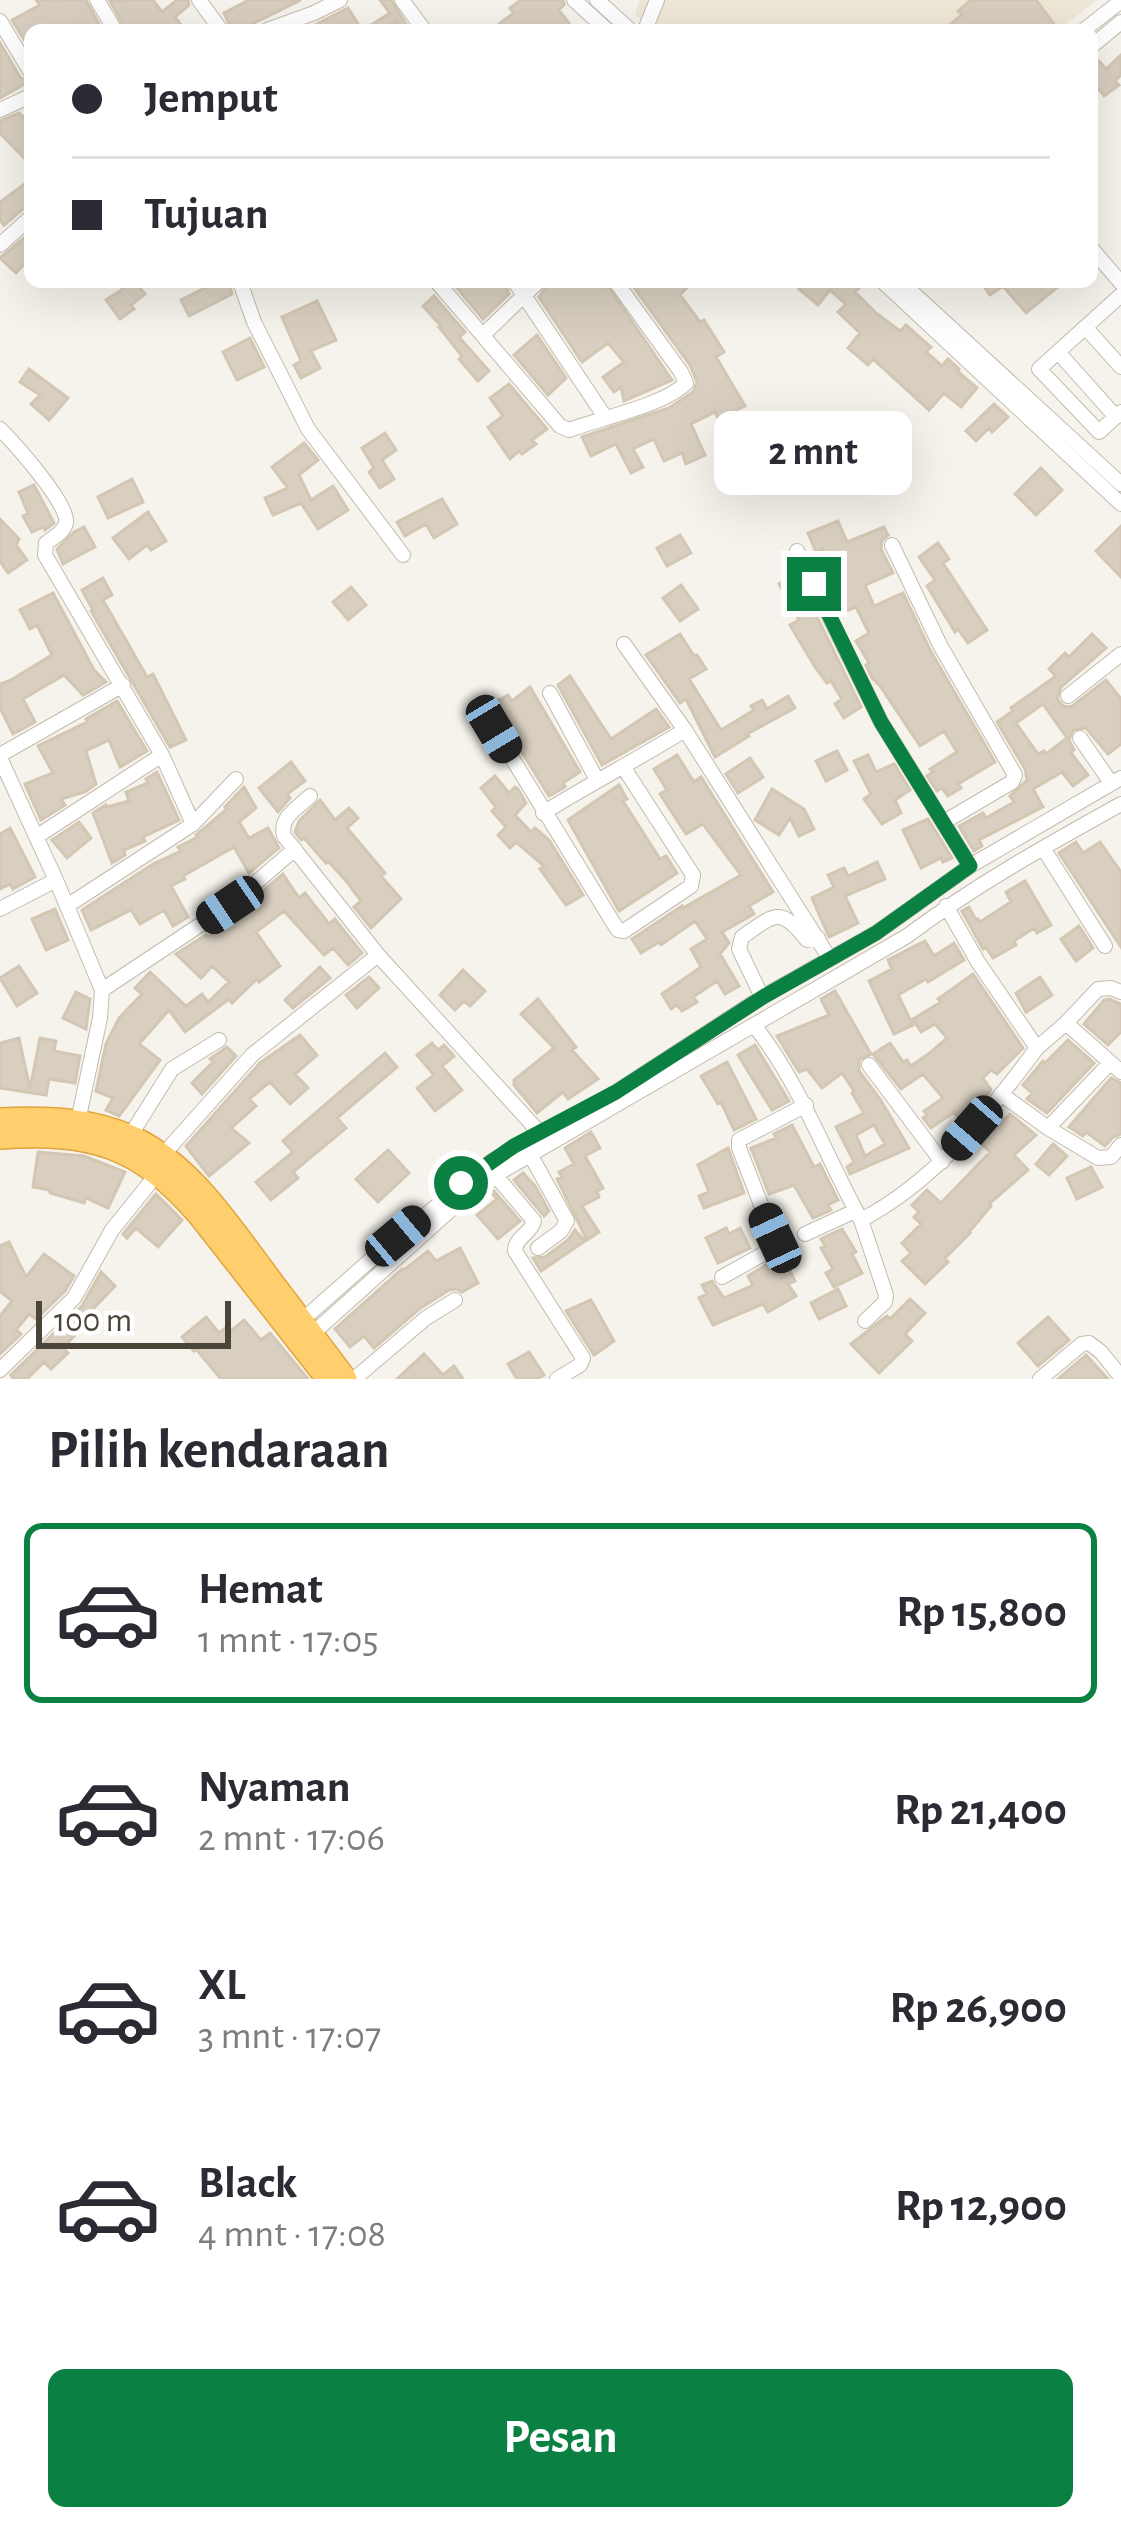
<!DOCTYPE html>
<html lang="id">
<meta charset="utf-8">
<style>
:root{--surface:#fff;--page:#f7f7f7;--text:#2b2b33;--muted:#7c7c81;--line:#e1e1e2;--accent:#0b8043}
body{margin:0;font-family:"Alegreya Sans",sans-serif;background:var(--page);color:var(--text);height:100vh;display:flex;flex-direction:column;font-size:45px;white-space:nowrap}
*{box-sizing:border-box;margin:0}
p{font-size:39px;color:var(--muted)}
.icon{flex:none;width:66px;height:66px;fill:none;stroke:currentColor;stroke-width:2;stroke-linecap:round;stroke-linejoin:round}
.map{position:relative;height:1379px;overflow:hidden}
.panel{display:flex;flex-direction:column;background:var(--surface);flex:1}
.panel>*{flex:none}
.top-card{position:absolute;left:24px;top:24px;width:1074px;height:264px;border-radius:18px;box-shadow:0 12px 48px #0002;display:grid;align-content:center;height:264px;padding:0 48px;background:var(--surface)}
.scale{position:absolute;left:36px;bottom:30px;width:195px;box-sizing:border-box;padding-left:12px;border:6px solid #4b4439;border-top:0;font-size:33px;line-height:42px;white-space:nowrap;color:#4b4439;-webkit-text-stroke:9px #fff;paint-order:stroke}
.end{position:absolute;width:54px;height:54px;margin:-27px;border:15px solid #0b8043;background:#fff;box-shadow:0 0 0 6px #fff}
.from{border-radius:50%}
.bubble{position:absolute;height:84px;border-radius:18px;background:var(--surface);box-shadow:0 12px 48px #0002;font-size:39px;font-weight:700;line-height:84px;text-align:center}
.car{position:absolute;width:36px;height:72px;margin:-36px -18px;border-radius:15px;box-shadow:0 0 9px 3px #0007;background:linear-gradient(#222 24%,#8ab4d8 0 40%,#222 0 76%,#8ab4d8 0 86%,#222 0)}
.top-card b{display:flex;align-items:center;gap:42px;height:114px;font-size:45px}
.top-card b+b{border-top:3px solid var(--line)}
.top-card i{width:30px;height:30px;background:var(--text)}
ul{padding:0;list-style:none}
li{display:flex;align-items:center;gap:36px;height:180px;margin:0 24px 18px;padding:0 24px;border:6px solid transparent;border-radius:18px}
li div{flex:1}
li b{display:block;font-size:45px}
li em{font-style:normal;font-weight:700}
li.on{border-color:var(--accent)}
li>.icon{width:108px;height:108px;stroke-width:1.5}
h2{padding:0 48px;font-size:54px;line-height:144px}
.cta{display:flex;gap:24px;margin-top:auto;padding:24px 48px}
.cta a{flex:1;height:138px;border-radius:18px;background:var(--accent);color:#fff;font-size:48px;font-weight:700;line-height:138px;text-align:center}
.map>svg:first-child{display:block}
.education{fill:#efe8d6}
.building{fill:#d8cfc1;stroke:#d3c7b4;stroke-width:3;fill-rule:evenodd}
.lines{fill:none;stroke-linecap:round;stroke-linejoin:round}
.minor-casing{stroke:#c2bbae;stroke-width:16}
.highway-casing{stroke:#e0a43c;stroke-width:24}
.minor{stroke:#fff;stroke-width:14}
.highway{stroke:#ffcf6e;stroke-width:21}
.route{stroke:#0b8043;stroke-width:15}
</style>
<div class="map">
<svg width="1121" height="1379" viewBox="0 0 1121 1379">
<rect width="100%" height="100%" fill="#f6f3ec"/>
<!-- education -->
<path class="education" d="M639 0H1097L1058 30H653L635 14Z"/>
<!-- building -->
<path class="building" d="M36 0H86L102 30H78L75 25 67 30H57L54 25 44 30H30V49L12 20 40 5Z
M153 0 162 12 177 0H188L189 5 175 17 185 30H126L110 1Z
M249 0H301L240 30H232L224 13Z
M380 0H391L406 24 401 27 396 21 383 30H363L390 13Z
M521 0H563L564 5 559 10 574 30H491L514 13 510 8Z
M971 0H1036L1054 24 1046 30H943L962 15 958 11Z
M348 8 362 30H319L315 25Z
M0 43 20 77 28 82 0 98Z
M1121 55V75L1115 81 1119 85 1104 96 1099 89 1092 95V66L1099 61 1106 69Z
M30 112V164L0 133V121L19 113 23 117Z
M30 180V203L4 225 0 220V202Z
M30 233V258L16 273 0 258Z
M117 282H135L145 294 131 305 134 309 120 319 106 300 123 289Z
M217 282H229L232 294 189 316 181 300Z
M452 282H504L509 294 483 319Z
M549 282H605L672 380 624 401 621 387 614 392 603 377 624 362 608 343 582 362 539 297Z
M630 282H692L680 295 700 322 704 320 724 352 716 357 745 406 718 418 715 412 691 424 705 455 686 464 682 453 664 461 654 439 633 449 643 467 631 473 616 444 591 456 582 437 669 408 693 392 697 382 690 365Z
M805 282H866L855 292 876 313 900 331 906 325 931 347 926 352 942 366 948 359 959 369 957 371 977 388 961 407 944 393 929 410 873 359 868 365 848 348 860 333 838 312 846 304 830 290 818 305 799 289Z
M981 282H1064L1026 313 1003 286 990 295Z
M434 296 465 332 459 337 489 371 478 381 459 359 462 356 439 327 441 326 423 306Z
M317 301 336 340 311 351 320 368 301 378 294 365 301 361 282 317Z
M537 335 566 378 548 395 514 355Z
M250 338 264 367 237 380 223 352Z
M29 369 68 398 49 420 31 404 40 395 20 382Z
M509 384 547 429 532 440 536 444 522 454 519 451 510 459 488 427 503 416 490 398Z
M994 404 1008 417 992 432 989 428 976 441 966 431Z
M385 433 396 450 382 460 394 479 380 488 369 472 374 468 362 448Z
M304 443 318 460 299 475 311 500 333 486 348 510 318 529 301 503 273 515 265 498 288 488 272 467Z
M1041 468 1062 490 1036 515 1015 494Z
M132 479 143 502 108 518 98 497Z
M34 485 54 523 45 530 43 527 32 532 23 516 28 513 19 492Z
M442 499 457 524 434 538 426 524 405 536 397 522Z
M148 512 166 541 151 550 147 545 129 559 113 538Z
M0 519 19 539 16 545 27 560 8 573 0 561Z
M838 521 847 542 884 527 888 535 882 540 881 549 893 573 865 585 874 606 903 593 930 650 995 762 958 784 961 788 948 796 942 788 937 791 927 776 933 772 930 769 957 752 944 731 920 746 880 686 872 678 866 665 869 663 856 641 869 633 856 607 843 612 835 592 840 590 823 549 816 552 808 533Z
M1121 526V577L1096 551Z
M84 527 95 547 63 564 57 549 74 532Z
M680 535 691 553 667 566 657 548Z
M938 543 949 559 943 563 987 630 968 643 958 629 955 632 927 586 935 580 919 557Z
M797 576 861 707 844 718 835 704 842 699 831 681 827 683 815 667 790 625 799 620 779 584Z
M103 578 112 595 103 600 147 677 153 674 186 740 170 747 91 611 93 610 82 590Z
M681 585 698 609 680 621 663 598Z
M351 587 366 605 348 620 333 602Z
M53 593 94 670 106 682 83 695 64 675 23 699 35 722 13 734 0 708V684L11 680 52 655 37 625 30 629 20 610Z
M680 634 694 656 697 655 706 669 689 679 721 730 754 710 751 706 762 700 767 709 788 696 795 708 747 734 749 736 715 757 686 699 680 703 646 655Z
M1092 634 1106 648 1061 687 1057 699 1063 706 1071 707 1106 680 1121 699V744L1108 754 1086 728 1073 730 1069 740 1074 750 1071 753 1088 775 1073 786 1062 772 1033 789 1043 807 979 840 982 846 974 851 959 826 983 813 986 818 1014 802 1010 796 1027 780 1025 769 997 722 1013 711 1011 708 1056 676 1049 669 1065 653 1069 657ZM1043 704 1067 738 1046 754 1044 751 1038 754 1016 723Z
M570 676 611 739 656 709 669 727 602 765 558 685Z
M530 687 580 772 563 783 565 787 549 796 492 704 508 695 512 701Z
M117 701 147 751 120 767 109 740 86 751 96 784 85 792 61 799 65 805 41 820 25 784 53 773 38 746 87 722 86 719Z
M837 751 847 770 826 781 816 761Z
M677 755 694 782 701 777 773 892 749 906 754 914 722 932 729 943 720 954 739 986 725 994 717 981 693 997 697 1002 682 1011 677 1005 671 1009 662 994 701 967 691 949 707 939 695 921 661 945 659 942 641 953 632 939 682 906 683 908 741 875 703 824 686 834 660 794 667 790 654 769Z
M868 755 876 772 894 764 910 790 895 800 901 813 882 824 864 799 871 794 854 761Z
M750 758 763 777 738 793 726 774Z
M291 762 305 781 287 794 290 798 278 812 259 788Z
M157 772 179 820 143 837 145 841 124 850 125 855 112 863 93 813 106 805 107 807 129 801 126 792 148 783 146 779Z
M495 776 509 793 515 787 518 789 526 803 515 815 531 832 535 828 549 840 583 895 566 905 540 869 544 866 516 842 510 848 498 835 506 827 492 811 496 807 481 788Z
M619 785 627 799 623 801 660 859 666 856 677 873 619 911 568 820Z
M244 787 256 808 239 822 249 838 268 828 279 848 249 873 234 847 183 876 185 879 171 886 188 917 173 926 164 910 140 924 131 910 91 930 82 910 153 864 181 851 178 847 198 837 196 835 227 809 225 807Z
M772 789 804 809 814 829 799 836 790 818 779 835 755 820Z
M320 800 335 820 349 808 358 818 347 828 385 873 381 876 401 899 371 928 354 907 361 901 347 882 328 861 326 863 304 838 301 840 295 832 299 821Z
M928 819 952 858 943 862 941 858 921 868 903 830Z
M79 822 91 838 67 858 52 840Z
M10 828 35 877 13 889 10 884 0 889V834Z
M1076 842 1083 853 1100 842 1121 872V947L1059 853Z
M877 862 885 879 845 896 858 923 829 937 812 898 834 887 828 875 844 868 848 876Z
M283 874 299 898 305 893 329 924 335 919 337 922 362 953 348 965 333 948 324 955 284 911 256 932 280 966 259 982 257 979 232 1003 229 999 185 1032 169 1010 139 1044 160 1060 119 1116 106 1110 113 1098 96 1091 106 1044 119 1018 142 994 135 988 150 972 186 1006 202 994 208 1002 229 982 212 966 201 978 176 954 206 935 208 937Z
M1025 881 1051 925 1037 933 1034 928 1014 941 1016 945 993 958 986 947 983 949 962 911 969 907 976 920 978 919 980 922 1011 902 1006 892Z
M55 909 68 940 46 950 32 919Z
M1079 926 1093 948 1076 961 1061 939Z
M925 941 934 956 954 943 964 960 928 982 926 979 898 995 913 1025 894 1034 869 981 892 969 888 960Z
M19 966 37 993 17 1006 0 978Z
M320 967 330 978 293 1008 285 1000Z
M463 970 485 991 470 1006 464 1001 455 1010 440 995Z
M973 974 1023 1048 997 1074 991 1070 983 1078 991 1090 963 1123 954 1112 931 1128 923 1118 927 1115 924 1111 943 1098 923 1074 901 1089 873 1054 890 1043 903 1062 907 1060 911 1066 931 1052 947 1038 935 1024 921 1032 913 1019 941 1002 938 999Z
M369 977 379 988 357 1008 346 995Z
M1040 977 1052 995 1026 1012 1016 993Z
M835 991 871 1054 859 1060V1071L880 1099 909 1148 850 1174 847 1167 854 1162 836 1127 864 1113 852 1093 854 1091 842 1073 822 1088 807 1069 799 1072 777 1036 829 1015 821 999ZM874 1125 885 1144 865 1156 856 1135Z
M76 992 90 999 86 1029 63 1018Z
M538 999 576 1047 572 1050 598 1079 568 1099 563 1092 537 1113 514 1085V1080L554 1048 521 1014Z
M1109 999 1121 1004V1032L1108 1045 1084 1024 1104 1000Z
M300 1035 317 1055 295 1074 308 1088 290 1104 270 1082 249 1099 256 1106 231 1128 249 1143 209 1176 186 1146 260 1063Z
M19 1038 30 1089 40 1038 56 1041 54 1051 80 1056 75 1083 49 1079 46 1095 0 1088V1043Z
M1068 1040 1094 1063 1047 1113 1027 1099 1032 1093 1023 1085 1043 1061 1045 1063Z
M432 1043 438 1050 444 1045 454 1056 442 1066 462 1090 435 1111 417 1088 434 1075 417 1055Z
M755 1045 789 1101 772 1110 738 1055Z
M227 1047 236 1056 202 1094 192 1083 213 1062 210 1059Z
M385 1053 397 1067 337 1118 346 1128 293 1172 298 1178 271 1200 256 1182 293 1152 283 1141Z
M727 1062 756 1119 734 1130 721 1102 718 1104 701 1076Z
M1111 1078 1121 1083V1134L1113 1137 1105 1146 1086 1132 1083 1136 1069 1127Z
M1010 1114 1036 1135 1014 1155 1028 1170 989 1204 991 1206 969 1232 970 1233 945 1258 948 1262 925 1284 902 1261 911 1253 902 1243 921 1224 914 1217 919 1212 912 1205 927 1190 941 1203 990 1152 978 1140 981 1136 990 1126 995 1129Z
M792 1125 814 1167 820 1164 838 1200 828 1205 831 1210 813 1218 794 1185 769 1194 751 1148 776 1138 774 1134Z
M591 1132 600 1148 585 1156 603 1188 597 1191 599 1197 582 1206 599 1232 587 1240 557 1179 562 1177 559 1172 574 1164 565 1148Z
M1053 1144 1067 1156 1049 1175 1036 1164Z
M728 1148 744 1193 704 1208 699 1196 709 1192 698 1165Z
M388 1150 409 1173 378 1202 356 1179Z
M38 1152 84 1156 125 1172 108 1208 86 1198 84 1203 50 1193V1190L33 1187Z
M1091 1167 1102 1187 1077 1199 1067 1178Z
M523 1173 535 1186 549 1211 544 1216 514 1180Z
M494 1191 520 1221 498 1239 477 1215 497 1199 492 1193Z
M156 1194 182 1220 158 1247 136 1228 127 1238 123 1234Z
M726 1228 729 1234 740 1228 750 1248 718 1263 706 1238Z
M842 1229 856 1252 852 1254 862 1273 834 1287 826 1273 833 1269 821 1248 825 1246 821 1239Z
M575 1230 585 1241 541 1271 533 1258 545 1257 568 1240Z
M9 1242 26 1277 44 1254 74 1276 65 1291 36 1319 29 1314 16 1330 21 1334 0 1354V1316L12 1301 0 1291V1246Z
M460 1248 478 1283 462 1292 456 1289 449 1290 419 1309 374 1348 364 1336 350 1347 335 1329 402 1269 404 1270 428 1251 436 1261Z
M782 1255 795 1281 788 1284 796 1296 768 1312 763 1304 713 1325 699 1298 707 1294 702 1285 712 1281 724 1298 753 1285 748 1276Z
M101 1272 115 1286 73 1330 76 1334 63 1348 68 1353 51 1369 44 1362 27 1379H14L11 1375 82 1306Z
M838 1289 846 1306 819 1319 811 1303Z
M910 1299 925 1313 905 1334 912 1341 879 1373 851 1344 887 1316 890 1319Z
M591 1300 614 1341 594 1355 566 1311Z
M206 1317 219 1333 227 1327 231 1331 244 1320 261 1340 270 1333 308 1379H221L196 1349 194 1351 182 1337Z
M1048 1317 1069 1340 1038 1366 1018 1343Z
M529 1352 544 1375 537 1379H517L508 1364Z
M424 1354 443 1375 454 1366 463 1379H397Z
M1086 1355 1108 1379H1058Z"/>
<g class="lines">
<!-- minor casing -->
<g class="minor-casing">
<path id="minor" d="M97 0 115 30
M199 0 221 30
M402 0 424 30
M574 0 607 30
M597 0 630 30
M0 21 30 71
M267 30 314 13 340 0
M645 30 657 0
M1084 30 1121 1
M1092 46 1121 22
M0 110 30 96
M0 245 30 218
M1092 249 1121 283
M240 282 254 322 308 429 403 555
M437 282 560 426 569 430C601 418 665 405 686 383L681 372 616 282
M515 282 605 417
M883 282 1121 504
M901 282 1121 484
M1121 295 1039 369 1099 432 1121 412
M1085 327 1121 367
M484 334 538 282
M1058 352 1116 417
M0 429C14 443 70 505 66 523 64 532 54 537 46 543L45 555 162 755 36 837
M892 545 940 645 1015 775 1012 782 944 822
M797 551 881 722 970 866
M624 644 685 730 830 959
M550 693 597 780
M1068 696 1121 654
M494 729 614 924 618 930 624 931 691 886 693 875 624 768
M1080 738 1111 783
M0 755 123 685
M162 755 193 824
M0 758 56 880 102 990 100 1018 78 1121
M310 796C298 808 279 817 284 836L378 955 540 1133
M543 813C590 784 638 759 685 730
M1043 848 1105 946
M67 906 193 824 236 779
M0 909 56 880
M102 990 230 905 295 849
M762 997 739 949 742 937C775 914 780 906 807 940L818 938
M1066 1023 1098 989 1111 988 1121 992
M754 1025C801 1085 825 1155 861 1220 934 1182 988 1114 1037 1048L978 962 946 906
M1037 1048 1066 1023 1121 1072
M869 1065 942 1162
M1001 1094 1048 1128 1098 1158 1111 1157 1121 1145
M1048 1128 1110 1063
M130 1136 172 1069 219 1040
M162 1156 252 1055 378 955
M531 1156 567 1221 561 1231 538 1248
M496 1176 534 1221C531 1234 515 1237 515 1251L583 1358 580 1365 557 1379
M861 1220 886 1295 885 1302 865 1321
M805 1234 855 1211
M722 1277 774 1248 776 1243 739 1148V1140L806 1105
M299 1323 367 1263 492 1161 616 1092 762 997 876 933 970 866 1121 778
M310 1336 457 1204 504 1170 907 936C974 886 1047 845 1121 804
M0 1370 74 1298 112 1230 157 1174
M354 1379 426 1318 455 1300
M1040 1379 1082 1344 1089 1343 1101 1352 1121 1377"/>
</g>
<!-- highway casing -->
<g class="highway-casing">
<path id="highway" d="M0 1119C46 1117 92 1118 135 1138 190 1165 227 1221 263 1269 290 1306 319 1342 346 1379
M0 1138C92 1132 139 1146 200 1217L327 1379"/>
</g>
<!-- minor -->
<use href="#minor" class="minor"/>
<!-- highway -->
<use href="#highway" class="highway"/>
</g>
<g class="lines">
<!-- route -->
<path class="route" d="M461 1183 514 1146 616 1092 763 997 876 933 970 866 881 722 814 584"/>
</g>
</svg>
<div class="scale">100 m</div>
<i class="end from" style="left:461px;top:1183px"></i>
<i class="end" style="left:814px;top:584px"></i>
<div class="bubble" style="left:714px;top:411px;width:198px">2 mnt</div>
<i class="car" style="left:494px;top:729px;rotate:149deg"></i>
<i class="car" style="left:230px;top:905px;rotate:236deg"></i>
<i class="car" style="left:972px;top:1128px;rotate:221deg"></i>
<i class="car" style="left:398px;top:1236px;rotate:50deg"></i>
<i class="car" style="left:775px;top:1238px;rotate:335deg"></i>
<div class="top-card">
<b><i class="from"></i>Jemput</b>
<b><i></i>Tujuan</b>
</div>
</div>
<section class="panel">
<h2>Pilih kendaraan</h2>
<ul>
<li class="on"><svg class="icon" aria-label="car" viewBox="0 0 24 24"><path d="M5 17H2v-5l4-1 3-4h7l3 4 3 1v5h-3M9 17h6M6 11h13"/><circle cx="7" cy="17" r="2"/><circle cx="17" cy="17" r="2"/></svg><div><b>Hemat</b><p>1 mnt · 17:05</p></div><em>Rp 15,800</em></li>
<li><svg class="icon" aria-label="car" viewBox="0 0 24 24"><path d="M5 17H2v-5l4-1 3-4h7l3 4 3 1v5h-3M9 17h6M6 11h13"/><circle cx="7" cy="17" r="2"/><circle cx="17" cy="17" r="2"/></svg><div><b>Nyaman</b><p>2 mnt · 17:06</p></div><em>Rp 21,400</em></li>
<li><svg class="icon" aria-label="car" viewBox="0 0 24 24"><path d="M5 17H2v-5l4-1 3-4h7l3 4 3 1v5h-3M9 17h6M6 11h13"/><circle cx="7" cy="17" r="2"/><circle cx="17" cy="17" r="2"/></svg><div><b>XL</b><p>3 mnt · 17:07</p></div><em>Rp 26,900</em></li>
<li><svg class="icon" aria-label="car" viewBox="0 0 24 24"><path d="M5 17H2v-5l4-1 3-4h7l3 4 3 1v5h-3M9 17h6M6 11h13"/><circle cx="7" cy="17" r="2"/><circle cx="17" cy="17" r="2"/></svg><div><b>Black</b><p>4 mnt · 17:08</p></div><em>Rp 12,900</em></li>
</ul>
<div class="cta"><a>Pesan</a></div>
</section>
